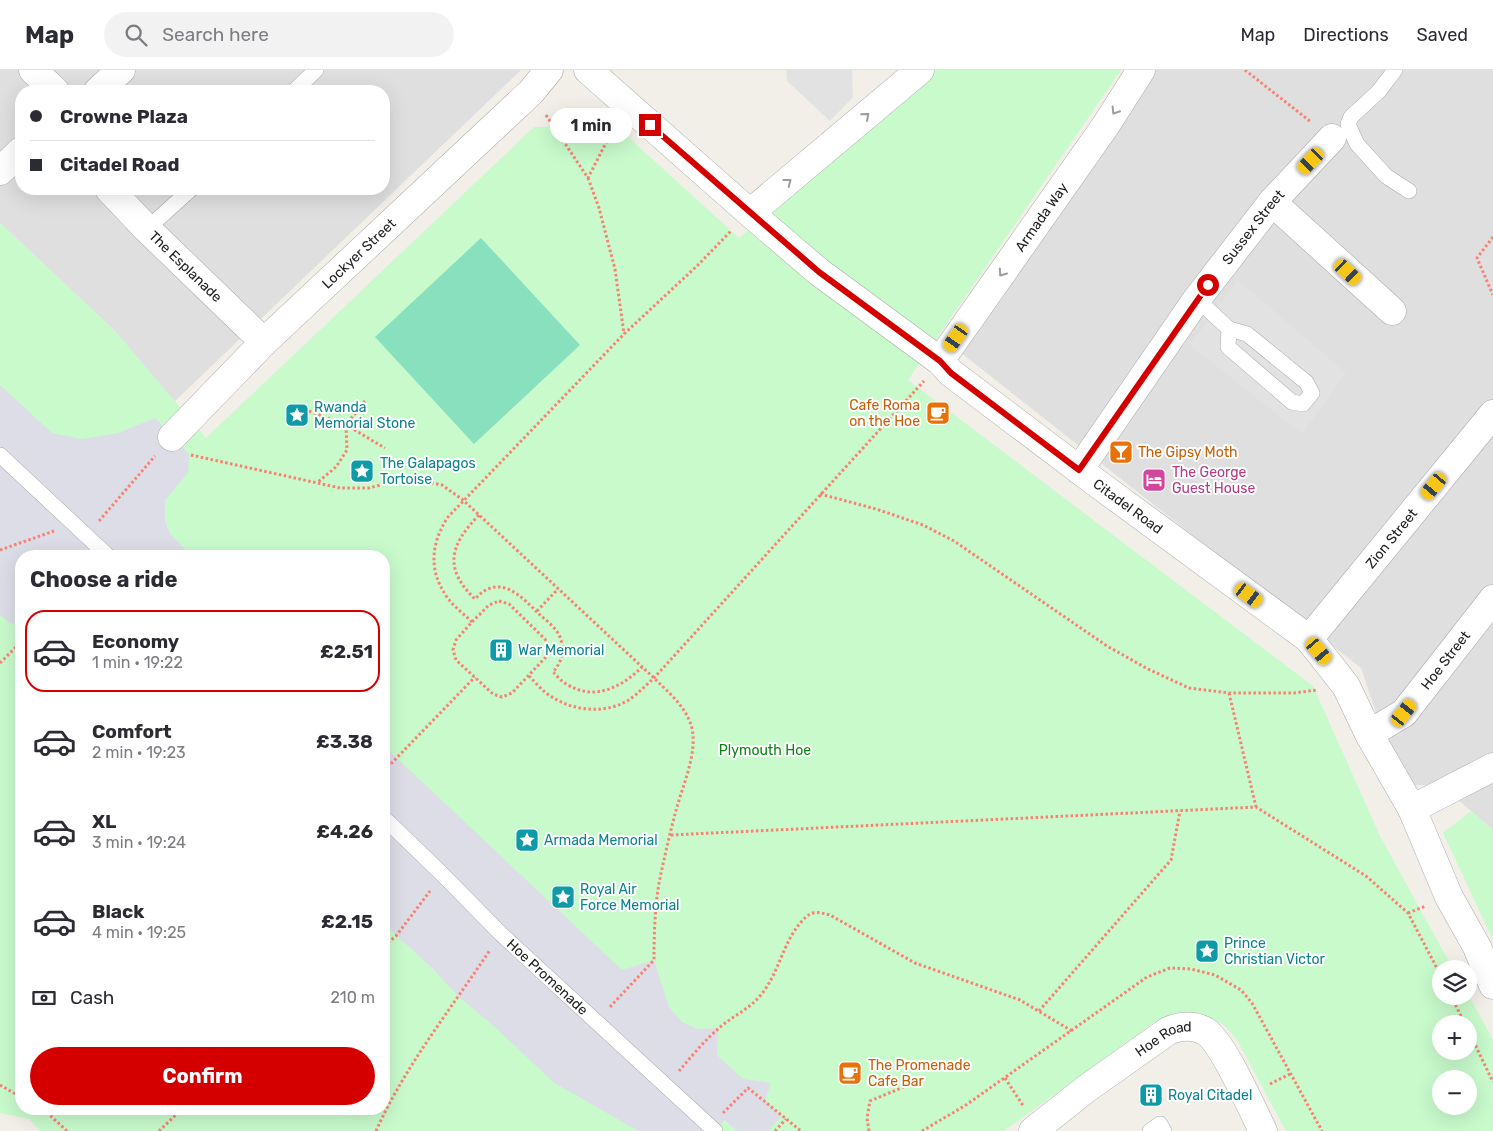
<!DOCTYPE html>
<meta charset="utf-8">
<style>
:root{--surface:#fff;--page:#f2f2f3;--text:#2b2b33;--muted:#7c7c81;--line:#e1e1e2;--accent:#d40000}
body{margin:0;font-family:Rubik,sans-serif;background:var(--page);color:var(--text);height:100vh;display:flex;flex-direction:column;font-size:19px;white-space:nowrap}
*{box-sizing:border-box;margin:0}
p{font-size:16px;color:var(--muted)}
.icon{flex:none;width:28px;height:28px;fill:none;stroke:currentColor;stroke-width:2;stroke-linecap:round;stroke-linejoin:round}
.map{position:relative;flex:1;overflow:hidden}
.sheet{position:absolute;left:15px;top:480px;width:375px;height:565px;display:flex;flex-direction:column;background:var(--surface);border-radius:20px;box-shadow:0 5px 20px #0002}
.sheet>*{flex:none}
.guide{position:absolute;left:15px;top:15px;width:375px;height:110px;border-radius:20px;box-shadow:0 5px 20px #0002;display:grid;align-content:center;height:110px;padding:0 15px;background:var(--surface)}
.fabs{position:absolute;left:1432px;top:890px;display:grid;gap:10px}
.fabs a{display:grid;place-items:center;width:45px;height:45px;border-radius:50%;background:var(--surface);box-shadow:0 5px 20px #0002;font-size:25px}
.end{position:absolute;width:22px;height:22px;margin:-11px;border:6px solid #d40000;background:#fff;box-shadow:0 0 0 2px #fff}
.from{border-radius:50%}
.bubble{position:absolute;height:35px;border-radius:18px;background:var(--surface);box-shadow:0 5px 20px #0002;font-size:16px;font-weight:700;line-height:35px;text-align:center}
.car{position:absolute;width:15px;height:30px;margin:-15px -8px;border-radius:6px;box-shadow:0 0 4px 1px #0007;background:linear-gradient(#f5c518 24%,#345 0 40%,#f5c518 0 76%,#345 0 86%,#f5c518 0)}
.guide b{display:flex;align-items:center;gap:18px;height:48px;font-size:19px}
.guide b+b{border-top:1px solid var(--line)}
.guide i{width:12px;height:12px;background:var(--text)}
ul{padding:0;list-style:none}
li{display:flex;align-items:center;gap:15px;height:82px;margin:0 10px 8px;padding:0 5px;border:2px solid transparent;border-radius:20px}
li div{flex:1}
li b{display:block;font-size:19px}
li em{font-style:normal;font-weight:700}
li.current{border-color:var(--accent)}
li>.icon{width:45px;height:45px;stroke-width:1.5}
h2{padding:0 15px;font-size:22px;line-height:60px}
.pay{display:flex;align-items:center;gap:12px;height:55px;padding:0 15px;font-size:19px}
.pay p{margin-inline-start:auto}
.cta{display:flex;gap:10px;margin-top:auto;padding:10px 15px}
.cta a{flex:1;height:58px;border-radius:30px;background:var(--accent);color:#fff;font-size:20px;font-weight:700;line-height:58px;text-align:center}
header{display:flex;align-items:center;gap:30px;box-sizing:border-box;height:70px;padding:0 25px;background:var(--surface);border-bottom:1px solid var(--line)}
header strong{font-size:24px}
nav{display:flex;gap:28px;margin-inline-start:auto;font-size:18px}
.search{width:350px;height:45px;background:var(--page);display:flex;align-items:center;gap:12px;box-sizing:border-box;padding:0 18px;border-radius:28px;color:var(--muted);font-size:19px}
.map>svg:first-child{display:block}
.residential{fill:#e0dfdf;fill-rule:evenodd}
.park{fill:#c8facc;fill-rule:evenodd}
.pitch{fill:#88e0be}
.parking{fill:#e2e2e2}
.plaza{fill:#dddde8}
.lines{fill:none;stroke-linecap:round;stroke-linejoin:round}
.service-casing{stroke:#a9a9a9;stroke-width:16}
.minor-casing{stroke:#a9a9a9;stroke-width:29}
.path{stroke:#fa8072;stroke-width:3;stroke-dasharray:2.5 2.5;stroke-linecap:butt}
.service{stroke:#fff;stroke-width:15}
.minor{stroke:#fff;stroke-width:28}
.oneway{stroke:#9c9c9c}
.route{stroke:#d40000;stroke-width:6}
.labels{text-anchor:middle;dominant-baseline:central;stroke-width:4;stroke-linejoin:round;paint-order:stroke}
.street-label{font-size:14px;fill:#222;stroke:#fff}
.food-label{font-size:14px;fill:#c56008;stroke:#fff;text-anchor:start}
.culture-label{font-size:14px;fill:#0d838f;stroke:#fff;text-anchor:start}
.hotel-label{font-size:14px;fill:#b23c85;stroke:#fff;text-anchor:start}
.park-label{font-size:14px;fill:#0c8416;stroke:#fff}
</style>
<header>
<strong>Map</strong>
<div class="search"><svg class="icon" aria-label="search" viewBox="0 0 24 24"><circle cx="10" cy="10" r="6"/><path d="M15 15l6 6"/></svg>Search here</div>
<nav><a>Map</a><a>Directions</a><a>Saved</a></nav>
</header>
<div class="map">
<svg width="1493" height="1061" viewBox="0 0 1493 1061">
<rect width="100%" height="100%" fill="#f2efe9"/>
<!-- residential -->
<path class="residential" d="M0 0H521L174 332 115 261 0 153ZM21 21H384V119H21Z
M1146 0H1493V760L1442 716 1400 714 1361 598 960 282Z"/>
<!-- park -->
<path class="park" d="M935 0H1121L908 310 1313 616 1380 766 1453 899H1441V926H1469L1493 970V1061H1286L1237 970 1225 956 1209 947 1191 943 1173 946 1153 953 1004 1061H40L29 1049 0 1043V153L115 261 206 368 534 57 615 55 739 168ZM21 486H384V1039H21ZM1441 954H1469V981H1441ZM1441 1009H1469V1036H1441Z
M1471 741 1493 760V870L1443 763Z"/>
<!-- pitch -->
<path class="pitch" d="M481 168 580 275 474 374 375 267Z"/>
<!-- parking -->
<path class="parking" d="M786 0H852L853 27 830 51 787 11Z
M1238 210 1346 303 1302 364 1190 275Z"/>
<!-- plaza -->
<path class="plaza" d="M0 315 52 363 82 369 118 363 155 348 189 384 188 403 165 430V452L171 465 192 486H21V556L10 553 0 545Z
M384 676 622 900 654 890 669 937 682 952 698 959 718 958 717 985 743 1009 771 1013 765 1030 782 1046 768 1061H737L725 1050 715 1061H638L553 1012 496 958 459 927 432 898 384 854Z"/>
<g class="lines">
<!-- service casing -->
<g class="service-casing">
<g id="service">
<path d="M1395 0 1379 21 1351 47 1348 54 1357 74 1386 106 1409 121"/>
<path d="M294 21 316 0"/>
<path d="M147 159 191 119"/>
<path d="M1197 229 1229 259 1247 264 1306 312 1312 323 1303 334 1292 332 1228 277 1229 259"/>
<path d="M0 385 108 486"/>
<path id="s1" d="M384 748 443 805 501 864 715 1061"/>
<path d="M1150 1061 1160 1054 1164 1061"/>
</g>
</g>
<!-- minor casing -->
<g class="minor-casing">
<g id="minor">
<path d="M33 0 55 21"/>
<path id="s2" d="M588 0 750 143 819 202 940 291 951 303 1098 414 1309 569 1346 616 1369 664 1412 739 1449 827 1477 877 1493 915"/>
<path d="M98 21 121 0"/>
<path d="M0 101 21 81"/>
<path id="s3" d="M109 119 147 159 264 272"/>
<path d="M1272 132 1392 241"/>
<path d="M750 143 920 0"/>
<path id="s4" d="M940 291 1106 55 1141 0"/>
<path id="s5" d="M172 367 264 272 531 22 549 0"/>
<path id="s6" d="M1079 400 1197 229 1272 132 1332 68"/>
<path id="s7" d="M1309 569 1493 344"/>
<path id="s8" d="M1369 664 1404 643 1493 529"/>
<path d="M1412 739 1493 697"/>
<path id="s9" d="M1033 1061 1086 1019 1168 961C1180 956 1192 954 1205 961 1223 972 1252 1039 1263 1061"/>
</g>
</g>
<!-- path -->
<path class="path" d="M1245 0 1311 52
M546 45 588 108 614 57
M588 108 599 138 615 199 624 264
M1493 167 1477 188 1493 225
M365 331 346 355 385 378
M309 341 346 355 347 380 336 397 318 412
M191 385 340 418H369L399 410 423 411 442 415 463 430 654 608C667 621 683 634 690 652 700 677 684 712 677 737 671 758 666 781 661 803 655 831 654 861 654 890L609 938
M820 424 876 439 923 455 954 471 1107 576 1148 599 1189 618 1229 623H1294L1317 620
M479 445C450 475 443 498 475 529 499 502 521 526 539 544 547 551 558 559 561 570 565 582 561 593 553 602 557 606 562 612 568 615 595 631 622 617 642 597
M99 451 155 386
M0 480 54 461
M499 531 509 534 545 569 549 579 545 588 512 623 502 627 493 624 456 590 453 580 456 570 472 552 489 535Z
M537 541 558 519
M472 552C464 544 454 537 447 527 428 500 431 473 448 447L624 264 698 195 731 161
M0 593 21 572
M529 606C536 613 543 622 552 627 574 641 604 644 627 631 637 625 645 616 654 608L924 311
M1229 623 1256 737
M384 701 475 607
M671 765 1256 737 1366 806 1408 843 1441 906
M1408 843 1426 836
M384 876 396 866 430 821
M1451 926 1465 954
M1039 941 1171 790 1180 741
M1469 962 1493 1012
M679 1001C691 987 704 971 718 959 731 947 748 940 760 926 780 903 783 868 806 847 813 840 822 843 830 845L915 893 1020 930 1072 961
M1005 1008 1024 1037
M1270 1014 1290 1004
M0 1015 21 1027
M43 1039 67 1061
M723 1043 748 1018 801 1061
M159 1061 182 1039
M376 1061C405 996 451 939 490 880
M775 1061 786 1049
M869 1061 867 1048 870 1031 918 1011
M922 1061 966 1035 1147 907 1170 898 1191 899 1215 905 1241 920 1252 933 1322 1061"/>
<!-- service -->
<use href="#service" class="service"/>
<!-- minor -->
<use href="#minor" class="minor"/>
</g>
<!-- one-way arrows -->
<defs><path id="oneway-chevron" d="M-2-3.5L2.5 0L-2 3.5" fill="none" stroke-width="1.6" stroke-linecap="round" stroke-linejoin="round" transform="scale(1.25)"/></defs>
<g class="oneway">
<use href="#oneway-chevron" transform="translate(1115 41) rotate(122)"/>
<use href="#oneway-chevron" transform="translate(866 46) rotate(-41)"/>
<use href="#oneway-chevron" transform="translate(788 112) rotate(-38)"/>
<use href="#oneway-chevron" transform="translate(1002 203) rotate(125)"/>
</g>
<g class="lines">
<!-- route -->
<path class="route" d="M650 55 819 202 940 291 951 303 1079 400 1208 215"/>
</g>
<!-- icons -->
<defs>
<g id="cafe-square" transform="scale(1.25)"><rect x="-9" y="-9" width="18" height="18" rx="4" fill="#e8710a" stroke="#fff"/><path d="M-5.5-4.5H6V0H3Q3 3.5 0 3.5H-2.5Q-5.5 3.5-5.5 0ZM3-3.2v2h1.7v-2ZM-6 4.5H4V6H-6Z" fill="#fff"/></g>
<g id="sight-square" transform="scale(1.25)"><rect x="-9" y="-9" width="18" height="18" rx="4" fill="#0f9aa8" stroke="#fff"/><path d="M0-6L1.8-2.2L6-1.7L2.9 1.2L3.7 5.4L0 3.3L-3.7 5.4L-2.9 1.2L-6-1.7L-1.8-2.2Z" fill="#fff"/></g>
<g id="bar-square" transform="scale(1.25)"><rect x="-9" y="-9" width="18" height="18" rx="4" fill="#e8710a" stroke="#fff"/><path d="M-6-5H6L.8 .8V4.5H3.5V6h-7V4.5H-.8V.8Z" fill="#fff"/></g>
<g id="hotel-square" transform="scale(1.25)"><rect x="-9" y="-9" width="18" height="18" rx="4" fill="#d1479c" stroke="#fff"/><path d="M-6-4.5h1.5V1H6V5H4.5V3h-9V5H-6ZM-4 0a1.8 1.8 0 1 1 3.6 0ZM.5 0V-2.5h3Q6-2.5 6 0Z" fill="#fff"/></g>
<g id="building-square" transform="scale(1.25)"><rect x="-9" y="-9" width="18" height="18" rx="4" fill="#0f9aa8" stroke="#fff"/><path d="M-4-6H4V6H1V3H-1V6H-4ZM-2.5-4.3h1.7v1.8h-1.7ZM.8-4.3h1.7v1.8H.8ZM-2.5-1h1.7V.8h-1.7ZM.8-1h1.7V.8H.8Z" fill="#fff"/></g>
</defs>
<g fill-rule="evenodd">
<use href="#cafe-square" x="938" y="343"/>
<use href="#sight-square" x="297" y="345"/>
<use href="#bar-square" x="1121" y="382"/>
<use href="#sight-square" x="362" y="401"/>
<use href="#hotel-square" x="1154" y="410"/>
<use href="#building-square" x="501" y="580"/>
<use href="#sight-square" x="527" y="770"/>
<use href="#sight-square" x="563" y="827"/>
<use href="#sight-square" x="1207" y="881"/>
<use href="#cafe-square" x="850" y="1003"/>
<use href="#building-square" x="1151" y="1025"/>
</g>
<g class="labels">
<!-- street labels -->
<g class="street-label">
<text stroke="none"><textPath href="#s4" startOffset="176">Armada Way</textPath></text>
<text stroke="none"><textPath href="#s6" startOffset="299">Sussex Street</textPath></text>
<text stroke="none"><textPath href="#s5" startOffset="262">Lockyer Street</textPath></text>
<text stroke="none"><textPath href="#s3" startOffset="109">The Esplanade</textPath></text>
<text stroke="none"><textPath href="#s2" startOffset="695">Citadel Road</textPath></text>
<text stroke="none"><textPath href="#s7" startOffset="130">Zion Street</textPath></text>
<text stroke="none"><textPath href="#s8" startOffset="108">Hoe Street</textPath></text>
<text stroke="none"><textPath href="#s1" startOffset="228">Hoe Promenade</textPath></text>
<text stroke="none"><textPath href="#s9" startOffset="161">Hoe Road</textPath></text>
</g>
<!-- food labels -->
<g class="food-label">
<text x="920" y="335" text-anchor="end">Cafe Roma<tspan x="920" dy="16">on the Hoe</tspan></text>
<text x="1138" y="382">The Gipsy Moth</text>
<text x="868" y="995">The Promenade<tspan x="868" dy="16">Cafe Bar</tspan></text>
</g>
<!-- culture labels -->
<g class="culture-label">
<text x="314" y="337">Rwanda<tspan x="314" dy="16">Memorial Stone</tspan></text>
<text x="380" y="393">The Galapagos<tspan x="380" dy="16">Tortoise</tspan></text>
<text x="518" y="580">War Memorial</text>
<text x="544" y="770">Armada Memorial</text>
<text x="580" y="819">Royal Air<tspan x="580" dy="16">Force Memorial</tspan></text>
<text x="1224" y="873">Prince<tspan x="1224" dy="16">Christian Victor</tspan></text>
<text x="1168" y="1025">Royal Citadel</text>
</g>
<!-- hotel labels -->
<g class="hotel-label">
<text x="1172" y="402">The George<tspan x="1172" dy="16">Guest House</tspan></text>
</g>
<!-- park labels -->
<g class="park-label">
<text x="765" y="680">Plymouth Hoe</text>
</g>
</g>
</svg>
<div class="fabs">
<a><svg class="icon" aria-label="layers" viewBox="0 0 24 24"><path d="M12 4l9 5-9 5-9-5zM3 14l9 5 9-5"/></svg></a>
<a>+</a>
<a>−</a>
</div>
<i class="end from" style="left:1208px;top:215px"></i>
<i class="end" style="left:650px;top:55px"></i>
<div class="bubble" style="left:550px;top:38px;width:82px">1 min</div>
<i class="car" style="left:1311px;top:91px;rotate:224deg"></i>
<i class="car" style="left:1348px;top:202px;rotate:133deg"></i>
<i class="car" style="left:956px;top:268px;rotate:215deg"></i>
<i class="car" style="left:1434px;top:416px;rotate:220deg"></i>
<i class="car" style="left:1249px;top:525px;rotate:126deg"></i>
<i class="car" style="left:1319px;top:581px;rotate:140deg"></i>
<i class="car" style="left:1404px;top:643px;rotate:39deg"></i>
<div class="guide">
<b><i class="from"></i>Crowne Plaza</b>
<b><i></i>Citadel Road</b>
</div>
<section class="sheet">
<h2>Choose a ride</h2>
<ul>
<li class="current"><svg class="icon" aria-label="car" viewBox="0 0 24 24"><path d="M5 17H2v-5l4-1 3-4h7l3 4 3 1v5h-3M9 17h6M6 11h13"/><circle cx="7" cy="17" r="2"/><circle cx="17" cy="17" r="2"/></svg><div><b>Economy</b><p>1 min · 19:22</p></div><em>£2.51</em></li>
<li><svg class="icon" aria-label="car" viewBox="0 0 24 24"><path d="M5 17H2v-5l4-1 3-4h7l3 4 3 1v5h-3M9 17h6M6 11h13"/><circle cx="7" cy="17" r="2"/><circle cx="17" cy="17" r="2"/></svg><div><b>Comfort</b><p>2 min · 19:23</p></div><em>£3.38</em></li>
<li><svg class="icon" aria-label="car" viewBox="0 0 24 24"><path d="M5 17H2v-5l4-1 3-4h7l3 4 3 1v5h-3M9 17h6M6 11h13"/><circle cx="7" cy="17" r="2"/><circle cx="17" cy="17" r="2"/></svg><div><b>XL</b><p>3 min · 19:24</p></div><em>£4.26</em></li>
<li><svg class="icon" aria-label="car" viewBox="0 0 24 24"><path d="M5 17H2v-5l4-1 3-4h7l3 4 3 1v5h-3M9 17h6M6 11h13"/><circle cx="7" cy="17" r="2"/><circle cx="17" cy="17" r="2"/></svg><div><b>Black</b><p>4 min · 19:25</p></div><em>£2.15</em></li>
</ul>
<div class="pay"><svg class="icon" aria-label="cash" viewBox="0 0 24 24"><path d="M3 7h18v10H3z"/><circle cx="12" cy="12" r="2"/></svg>Cash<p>210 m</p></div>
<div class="cta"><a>Confirm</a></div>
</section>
</div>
